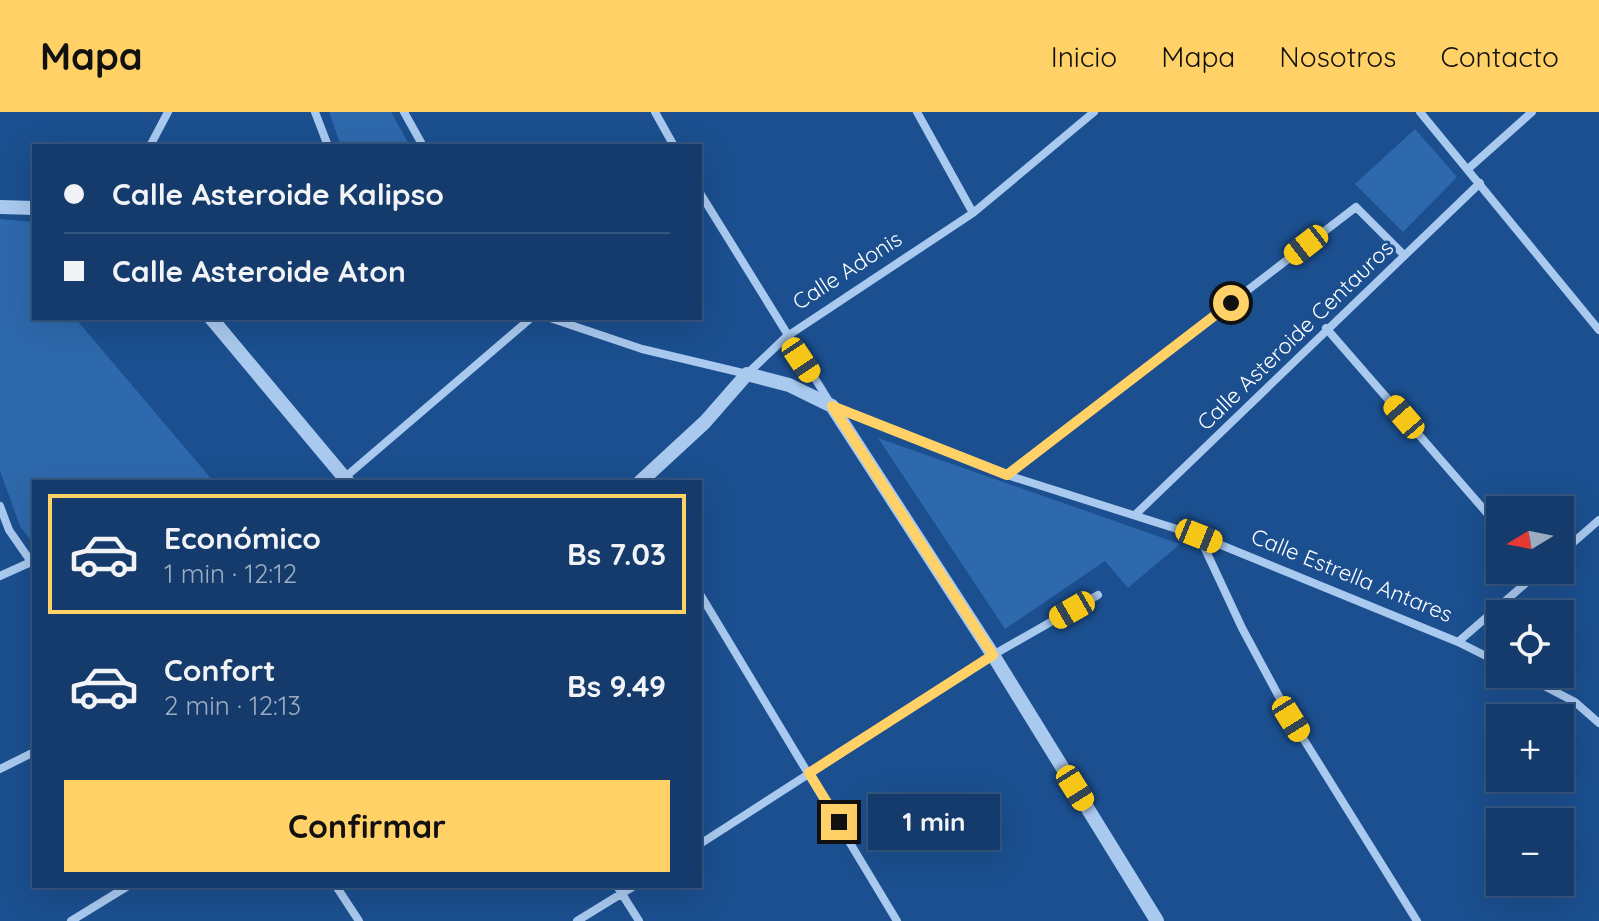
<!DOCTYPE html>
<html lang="es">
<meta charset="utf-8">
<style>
:root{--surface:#143b6b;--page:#1d4271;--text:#f1f3f6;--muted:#9dadc1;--line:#33557e;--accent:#ffd166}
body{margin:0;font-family:Quicksand,sans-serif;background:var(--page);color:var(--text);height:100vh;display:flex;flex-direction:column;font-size:30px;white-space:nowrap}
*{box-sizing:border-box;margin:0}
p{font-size:26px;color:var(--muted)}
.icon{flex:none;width:44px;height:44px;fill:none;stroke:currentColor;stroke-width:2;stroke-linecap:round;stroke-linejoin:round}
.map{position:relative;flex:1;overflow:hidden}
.panel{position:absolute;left:32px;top:368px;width:670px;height:408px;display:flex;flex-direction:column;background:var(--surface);border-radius:0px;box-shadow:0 8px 32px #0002,0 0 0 2px var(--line)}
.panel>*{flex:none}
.hud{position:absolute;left:32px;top:32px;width:670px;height:176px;border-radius:0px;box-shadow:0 8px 32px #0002,0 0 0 2px var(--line);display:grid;align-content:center;height:176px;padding:0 32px;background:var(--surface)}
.needle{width:52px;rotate:260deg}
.buttons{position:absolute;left:1486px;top:384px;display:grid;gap:16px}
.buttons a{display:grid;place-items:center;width:88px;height:88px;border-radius:0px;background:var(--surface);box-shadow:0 8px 32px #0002,0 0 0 2px var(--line);font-size:40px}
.end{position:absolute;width:36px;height:36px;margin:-18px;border:10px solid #ffd166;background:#111;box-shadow:0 0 0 4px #111}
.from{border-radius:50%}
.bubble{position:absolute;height:56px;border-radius:0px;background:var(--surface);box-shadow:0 8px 32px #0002,0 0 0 2px var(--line);font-size:26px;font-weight:700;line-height:56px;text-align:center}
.car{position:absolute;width:24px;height:48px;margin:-24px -12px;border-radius:10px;box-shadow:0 0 6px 2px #0007;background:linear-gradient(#f5c518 24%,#345 0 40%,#f5c518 0 76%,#345 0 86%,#f5c518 0)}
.hud b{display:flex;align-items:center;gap:28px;height:76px;font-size:30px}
.hud b+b{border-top:2px solid var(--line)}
.hud i{width:20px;height:20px;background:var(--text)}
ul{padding:14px 0 0;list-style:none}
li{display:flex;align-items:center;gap:24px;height:120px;margin:0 16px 12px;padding:0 16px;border:4px solid transparent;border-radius:0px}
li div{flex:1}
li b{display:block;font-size:30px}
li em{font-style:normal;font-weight:700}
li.selected{border-color:var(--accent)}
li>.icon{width:72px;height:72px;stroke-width:1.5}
.primary-button{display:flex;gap:16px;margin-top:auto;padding:16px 32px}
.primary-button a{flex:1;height:92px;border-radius:0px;background:var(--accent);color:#111;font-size:32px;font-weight:700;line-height:92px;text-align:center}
header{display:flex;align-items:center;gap:48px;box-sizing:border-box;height:112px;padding:0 40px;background:var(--accent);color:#111}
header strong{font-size:38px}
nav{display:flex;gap:44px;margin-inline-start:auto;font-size:28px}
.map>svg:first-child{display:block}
.green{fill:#2e69ad}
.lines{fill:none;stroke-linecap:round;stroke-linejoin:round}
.minor{stroke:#a9c9ee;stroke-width:8}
.tertiary{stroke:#a9c9ee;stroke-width:14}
.route{stroke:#ffd166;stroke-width:10}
.labels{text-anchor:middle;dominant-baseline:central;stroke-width:6;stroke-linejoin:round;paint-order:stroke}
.street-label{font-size:22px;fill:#fff;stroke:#1b4f8f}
</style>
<header>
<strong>Mapa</strong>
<nav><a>Inicio</a><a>Mapa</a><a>Nosotros</a><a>Contacto</a></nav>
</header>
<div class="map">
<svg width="1599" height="809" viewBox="0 0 1599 809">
<rect width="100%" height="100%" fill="#1b4f8f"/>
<!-- green -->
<path class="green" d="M329 0H391L410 34H341Z
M1415 17 1457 65 1403 120 1355 72Z
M0 107 34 110V206H75L214 370H34V433L20 414 0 359Z
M878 326 1180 432 1128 476 1105 449 1005 517Z"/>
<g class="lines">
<!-- minor -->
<path class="minor" d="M315 0 328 34
M404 0 423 34
M655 0 674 34
M917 0 973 101
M1420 0 1599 218
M150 34 168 0
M1468 57 1532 0
M700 81 832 294 1007 363 1199 424 1458 530 1500 551
M550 206 642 237 747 262 786 225 973 101 1094 0
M1326 216 1500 416
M1007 363 1356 95 1404 143
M343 367 531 206
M0 394 9 418 34 454
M1136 402 1480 71
M1199 424 1242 516 1291 607 1417 809
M1560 442 1599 408
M0 464 31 450
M700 482 897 809
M1458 530 1541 458
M1521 562 1575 590 1599 611
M0 657 34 640
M700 732 993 543 1098 483
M336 774 359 809
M617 774 639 809
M71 809 128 774
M577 809 634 774"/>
<!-- tertiary -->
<path class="tertiary" d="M0 95 34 96
M211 206 348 370
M640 370 705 310 747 262 789 273 832 294 993 543 1157 809"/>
</g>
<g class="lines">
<!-- route -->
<path class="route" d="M839 710 809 661 993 543 832 294 1007 363 1231 191"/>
</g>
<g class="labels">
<!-- street labels -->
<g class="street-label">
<text transform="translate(847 158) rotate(-33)">Calle Adonis</text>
<text transform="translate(1295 223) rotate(-44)">Calle Asteroide Centauros</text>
<text transform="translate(1352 463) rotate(22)">Calle Estrella Antares</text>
</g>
</g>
</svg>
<div class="buttons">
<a><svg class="needle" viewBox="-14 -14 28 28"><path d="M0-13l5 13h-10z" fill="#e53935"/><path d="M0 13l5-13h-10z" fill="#9dadc1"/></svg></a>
<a><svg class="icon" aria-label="locate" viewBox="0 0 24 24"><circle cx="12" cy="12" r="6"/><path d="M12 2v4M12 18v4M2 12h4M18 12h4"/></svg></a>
<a>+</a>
<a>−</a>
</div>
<i class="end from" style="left:1231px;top:191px"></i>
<i class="end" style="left:839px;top:710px"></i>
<div class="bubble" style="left:868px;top:682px;width:132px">1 min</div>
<i class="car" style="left:1306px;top:133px;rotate:232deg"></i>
<i class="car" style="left:801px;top:248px;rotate:146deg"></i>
<i class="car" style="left:1404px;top:305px;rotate:319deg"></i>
<i class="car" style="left:1199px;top:424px;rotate:112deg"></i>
<i class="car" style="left:1072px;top:498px;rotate:240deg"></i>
<i class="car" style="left:1291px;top:607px;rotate:148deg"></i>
<i class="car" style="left:1075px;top:676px;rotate:148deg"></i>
<div class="hud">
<b><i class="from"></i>Calle Asteroide Kalipso</b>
<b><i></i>Calle Asteroide Aton</b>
</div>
<section class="panel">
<ul>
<li class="selected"><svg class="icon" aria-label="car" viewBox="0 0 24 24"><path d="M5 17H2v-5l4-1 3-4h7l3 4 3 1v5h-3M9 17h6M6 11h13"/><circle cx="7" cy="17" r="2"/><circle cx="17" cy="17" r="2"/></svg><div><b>Económico</b><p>1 min · 12:12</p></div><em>Bs 7.03</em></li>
<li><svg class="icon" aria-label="car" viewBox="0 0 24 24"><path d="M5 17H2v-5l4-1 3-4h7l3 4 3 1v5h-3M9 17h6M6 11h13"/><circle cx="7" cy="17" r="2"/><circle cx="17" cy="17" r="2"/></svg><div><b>Confort</b><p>2 min · 12:13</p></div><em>Bs 9.49</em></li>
</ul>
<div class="primary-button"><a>Confirmar</a></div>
</section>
</div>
